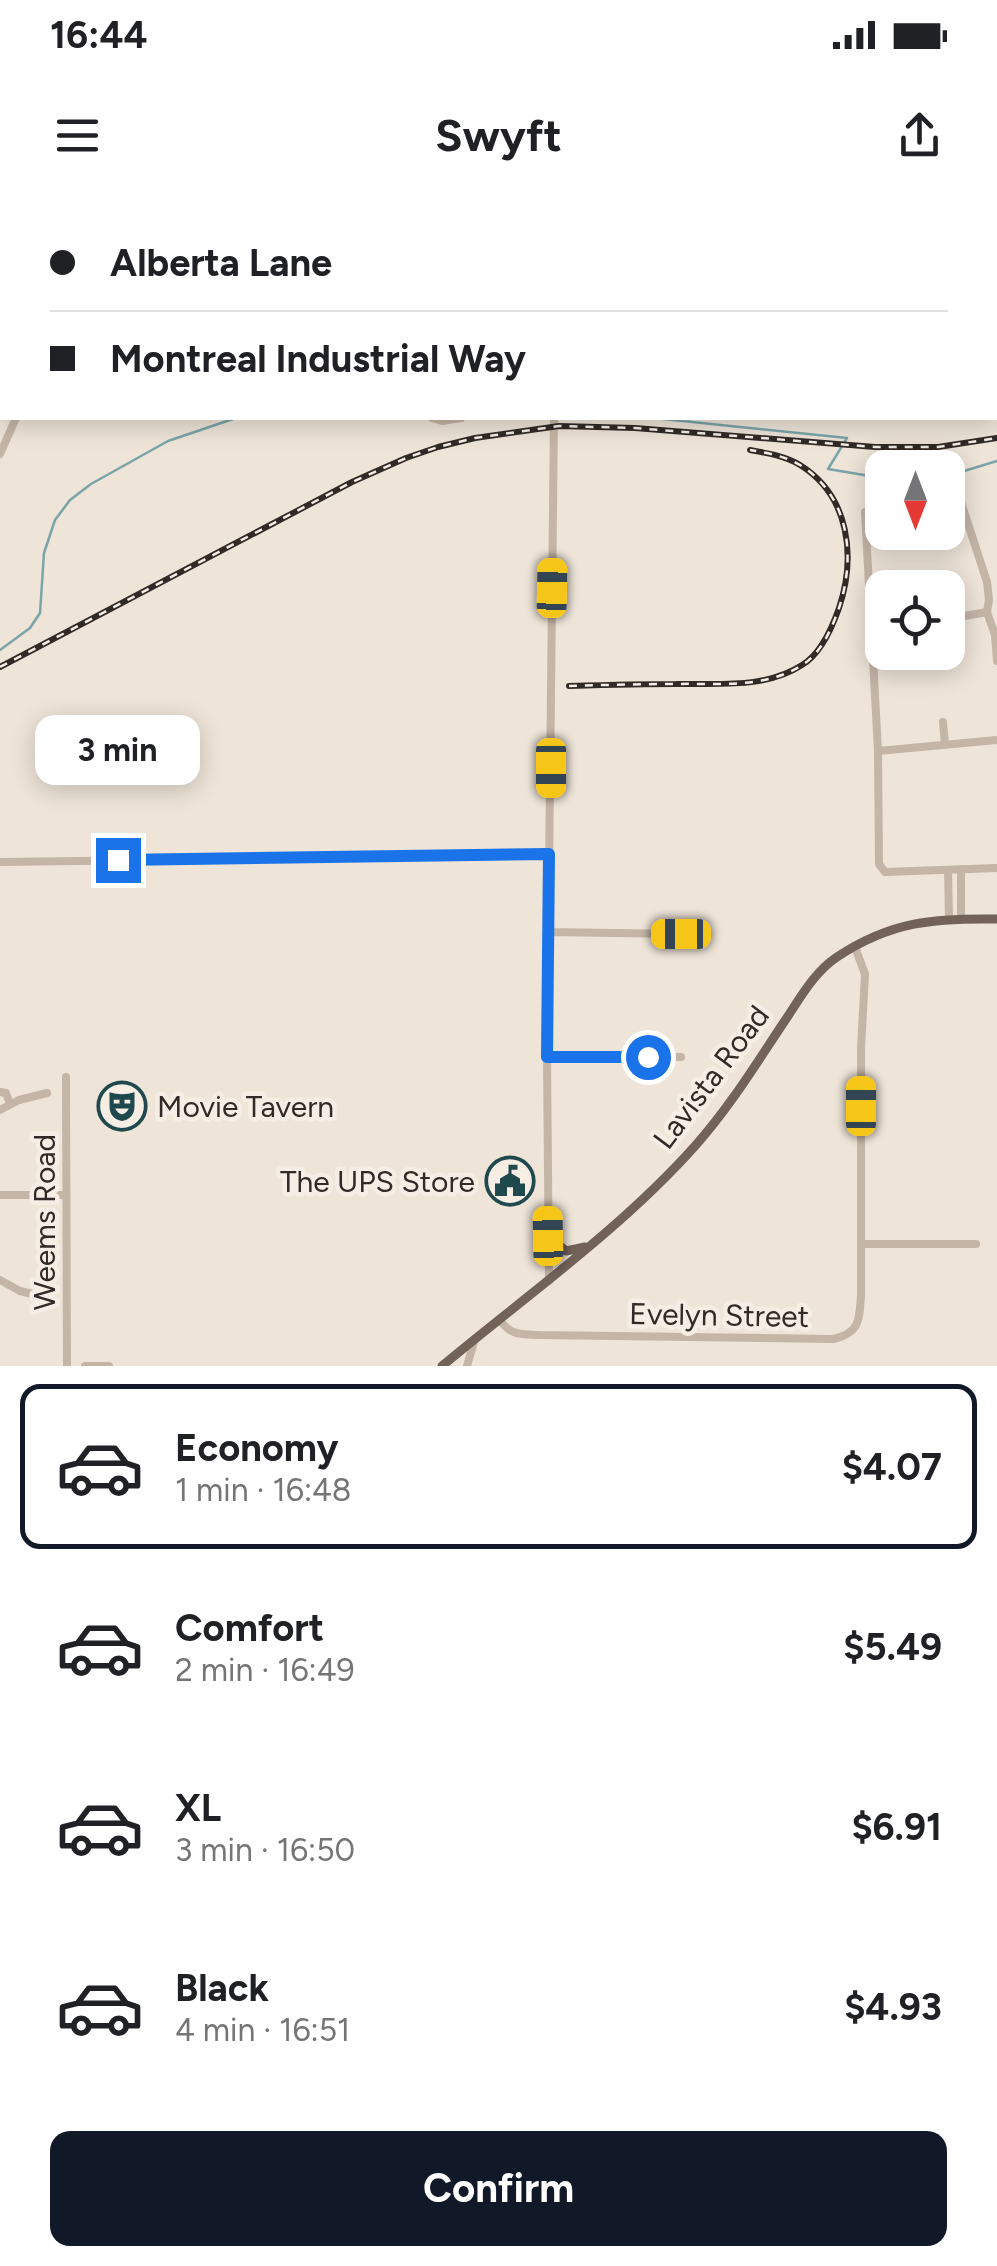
<!DOCTYPE html>
<meta charset="utf-8">
<style>
:root{--surface:#fff;--page:#f2f2f2;--text:#202124;--muted:#757577;--line:#e0e0e0;--accent:#111827}
body{margin:0;font-family:Figtree,sans-serif;background:var(--page);color:var(--text);height:100vh;display:flex;flex-direction:column;font-size:38px;white-space:nowrap}
*{box-sizing:border-box;margin:0}
p{font-size:32px;color:var(--muted)}
.icon{flex:none;width:55px;height:55px;fill:none;stroke:currentColor;stroke-width:2;stroke-linecap:round;stroke-linejoin:round}
.map{position:relative;height:1166px;overflow:hidden}
.panel{display:flex;flex-direction:column;background:var(--surface);flex:1}
.panel>*{flex:none}
.top-card{position:absolute;left:0px;top:0px;width:998px;height:220px;box-shadow:0 5px 25px #0003;display:grid;align-content:center;height:220px;padding:0 50px;background:var(--surface)}
.needle{width:65px;rotate:180deg}
.tools{position:absolute;left:865px;top:250px;display:grid;gap:20px}
.tools a{display:grid;place-items:center;width:100px;height:100px;border-radius:20px;background:var(--surface);box-shadow:0 5px 25px #0003;font-size:50px}
.end{position:absolute;width:45px;height:45px;margin:-22px;border:12px solid #1a73e8;background:#fff;box-shadow:0 0 0 5px #fff}
.from{border-radius:50%}
.bubble{position:absolute;height:70px;border-radius:20px;background:var(--surface);box-shadow:0 5px 25px #0003;font-size:32px;font-weight:700;line-height:70px;text-align:center}
.car{position:absolute;width:30px;height:60px;margin:-30px -15px;border-radius:12px;box-shadow:0 0 8px 2px #0007;background:linear-gradient(#f5c518 24%,#345 0 40%,#f5c518 0 76%,#345 0 86%,#f5c518 0)}
.top-card b{display:flex;align-items:center;gap:35px;height:95px;font-size:38px}
.top-card b+b{border-top:2px solid var(--line)}
.top-card i{width:25px;height:25px;background:var(--text)}
ul{padding:18px 0 0;list-style:none}
li{display:flex;align-items:center;gap:30px;height:165px;margin:0 20px 15px;padding:0 30px;border:5px solid transparent;border-radius:20px}
li div{flex:1}
li b{display:block;font-size:38px}
li em{font-style:normal;font-weight:700}
li.active{border-color:var(--accent)}
li>.icon{width:90px;height:90px;stroke-width:1.5}
.cta{display:flex;gap:20px;margin-top:auto;padding:20px 50px}
.cta a{flex:1;height:115px;border-radius:20px;background:var(--accent);color:#fff;font-size:40px;font-weight:700;line-height:115px;text-align:center}
.status{display:flex;justify-content:space-between;align-items:center;height:70px;padding:0 50px;background:var(--surface);direction:ltr}
.status svg{height:28px;fill:currentColor}
header{display:flex;justify-content:space-between;align-items:center;height:130px;padding:0 50px;background:var(--surface);font-size:45px;font-weight:700}
.map>svg:first-child{display:block}
.lines{fill:none;stroke-linecap:round;stroke-linejoin:round}
.stream{stroke:#7aa4a8;stroke-width:2.5}
.minor{stroke:#c4b5a6;stroke-width:8}
.major{stroke:#726258;stroke-width:9}
.highway{stroke:#51453e;stroke-width:11}
.rail-casing{stroke:#312a26;stroke-width:6}
.rail{stroke:#f6eee4;stroke-width:2.5;stroke-dasharray:8;stroke-linecap:butt}
.route{stroke:#1a73e8;stroke-width:12}
.labels{text-anchor:middle;dominant-baseline:central;stroke-width:9;stroke-linejoin:round;paint-order:stroke}
.street-label{font-size:30px;fill:#312a26;stroke:#f6eee4}
.poi-label{font-size:30px;fill:#312a26;stroke:#f6eee4;text-anchor:start}
</style>
<div class="status"><b>16:44</b><svg viewBox="0 0 49 12"><path d="M0 12V9h3v3zM5 12V6h3v6zM10 12V3h3v9zM15 12V0h3v12zM26 1h20v11H26zM47 4h2v5h-2z"/></svg></div>
<header><svg class="icon" aria-label="menu" viewBox="0 0 24 24"><path d="M4 6h16M4 12h16M4 18h16"/></svg>Swyft<svg class="icon" aria-label="share" viewBox="0 0 24 24"><path d="M12 15V3M7 8l5-5 5 5M5 13v7h14v-7"/></svg></header>
<div class="map">
<svg width="997" height="1166" viewBox="0 0 997 1166">
<rect width="100%" height="100%" fill="#eee4d8"/>
<g class="lines">
<!-- stream -->
<path class="stream" d="M654 218 847 238 828 269 882 278
M948 276 997 261
M0 450 30 428 40 413 44 353 55 320 70 300 91 284 168 241 236 218"/>
<!-- minor -->
<path class="minor" d="M428 0V2
M979 0 981 2
M120 2 121 0
M567 2V0
M607 2 608 0
M847 2V0
M995 20 997 22
M432 218 442 221 461 218
M0 254 16 218
M948 298 959 296 987 382 989 400 987 412 995 435 997 461
M882 309 865 312 878 551 879 664 885 672 997 668
M948 419 987 412
M943 522 945 545
M878 551 997 540
M0 662 549 655
M961 669V718
M948 670 949 718
M547 732 681 734
M547 857H681
M66 877 67 1166
M0 892 6 893 10 904
M0 910 19 900 47 893
M0 995H66
M862 1044H976
M0 1080 20 1091 48 1098
M549 1081 547 857 554 218
M499 1119C511 1136 520 1134 539 1135L833 1139C861 1133 859 1119 861 1095V849L865 774 855 747
M85 1166H109
M467 1166 474 1142"/>
<!-- major -->
<path class="major" d="M548 1036 566 1051 585 1047
M442 1166C527 1095 621 1029 695 946 729 908 756 864 784 822 799 800 814 772 837 757 891 721 935 718 997 719"/>
<!-- highway -->
<path class="highway" d="M64 2 66 0
M85 2 86 0
M0 129 2 124
M0 165 2 160"/>
<!-- rail casing -->
<g class="rail-casing">
<path id="rail" d="M0 467 352 282 406 258 438 247 475 238 559 226 635 228 875 247H938L997 238
M569 486C604 485 640 484 676 484 719 483 765 489 802 465 821 454 832 428 839 408 856 357 850 296 800 265 785 256 767 253 750 250"/>
</g>
<!-- rail -->
<use href="#rail" class="rail"/>
</g>
<g class="lines">
<!-- route -->
<path class="route" d="M118 660 549 654 547 857H648"/>
</g>
<!-- icons -->
<defs>
<g id="theatre-ring" transform="scale(2.5)"><circle r="9.5" fill="#f6eee4" stroke="#20494e" stroke-width="1.5"/><path d="M-5-5.5Q0-4 5-5.5V0Q5 5 0 6Q-5 5-5 0ZM-3.3-2.5H-1v1.5H-3.3ZM1-2.5H3.3v1.5H1ZM-2.8 1Q0 5.5 2.8 1Z" fill="#20494e"/></g>
<g id="civic-ring" transform="scale(2.5)"><circle r="9.5" fill="#f6eee4" stroke="#20494e" stroke-width="1.5"/><path d="M-.6-6.5H3V-4.5H.6V-3L4-1V1h2V6H-6V1h2V-1L-.6-3ZM-1.2 2.5V6h2.4V2.5Z" fill="#20494e"/></g>
</defs>
<g fill-rule="evenodd">
<use href="#theatre-ring" x="122" y="906"/>
<use href="#civic-ring" x="510" y="981"/>
</g>
<g class="labels">
<!-- street labels -->
<g class="street-label">
<text transform="translate(711 877) rotate(-53)">Lavista Road</text>
<text transform="translate(44 1022) rotate(-90)">Weems Road</text>
<text transform="translate(719 1115) rotate(1)">Evelyn Street</text>
</g>
<!-- poi labels -->
<g class="poi-label">
<text x="157" y="906">Movie Tavern</text>
<text x="475" y="981" text-anchor="end">The UPS Store</text>
</g>
</g>
</svg>
<div class="tools">
<a><svg class="needle" viewBox="-14 -14 28 28"><path d="M0-13l5 13h-10z" fill="#e53935"/><path d="M0 13l5-13h-10z" fill="#757577"/></svg></a>
<a><svg class="icon" aria-label="locate" viewBox="0 0 24 24"><circle cx="12" cy="12" r="6"/><path d="M12 2v4M12 18v4M2 12h4M18 12h4"/></svg></a>
</div>
<i class="end from" style="left:648px;top:857px"></i>
<i class="end" style="left:118px;top:660px"></i>
<div class="bubble" style="left:35px;top:515px;width:165px">3 min</div>
<i class="car" style="left:552px;top:388px;rotate:1deg"></i>
<i class="car" style="left:551px;top:568px;rotate:180deg"></i>
<i class="car" style="left:681px;top:734px;rotate:270deg"></i>
<i class="car" style="left:861px;top:906px;rotate:0deg"></i>
<i class="car" style="left:548px;top:1036px;rotate:359deg"></i>
<div class="top-card">
<b><i class="from"></i>Alberta Lane</b>
<b><i></i>Montreal Industrial Way</b>
</div>
</div>
<section class="panel">
<ul>
<li class="active"><svg class="icon" aria-label="car" viewBox="0 0 24 24"><path d="M5 17H2v-5l4-1 3-4h7l3 4 3 1v5h-3M9 17h6M6 11h13"/><circle cx="7" cy="17" r="2"/><circle cx="17" cy="17" r="2"/></svg><div><b>Economy</b><p>1 min · 16:48</p></div><em>$4.07</em></li>
<li><svg class="icon" aria-label="car" viewBox="0 0 24 24"><path d="M5 17H2v-5l4-1 3-4h7l3 4 3 1v5h-3M9 17h6M6 11h13"/><circle cx="7" cy="17" r="2"/><circle cx="17" cy="17" r="2"/></svg><div><b>Comfort</b><p>2 min · 16:49</p></div><em>$5.49</em></li>
<li><svg class="icon" aria-label="car" viewBox="0 0 24 24"><path d="M5 17H2v-5l4-1 3-4h7l3 4 3 1v5h-3M9 17h6M6 11h13"/><circle cx="7" cy="17" r="2"/><circle cx="17" cy="17" r="2"/></svg><div><b>XL</b><p>3 min · 16:50</p></div><em>$6.91</em></li>
<li><svg class="icon" aria-label="car" viewBox="0 0 24 24"><path d="M5 17H2v-5l4-1 3-4h7l3 4 3 1v5h-3M9 17h6M6 11h13"/><circle cx="7" cy="17" r="2"/><circle cx="17" cy="17" r="2"/></svg><div><b>Black</b><p>4 min · 16:51</p></div><em>$4.93</em></li>
</ul>
<div class="cta"><a>Confirm</a></div>
</section>
